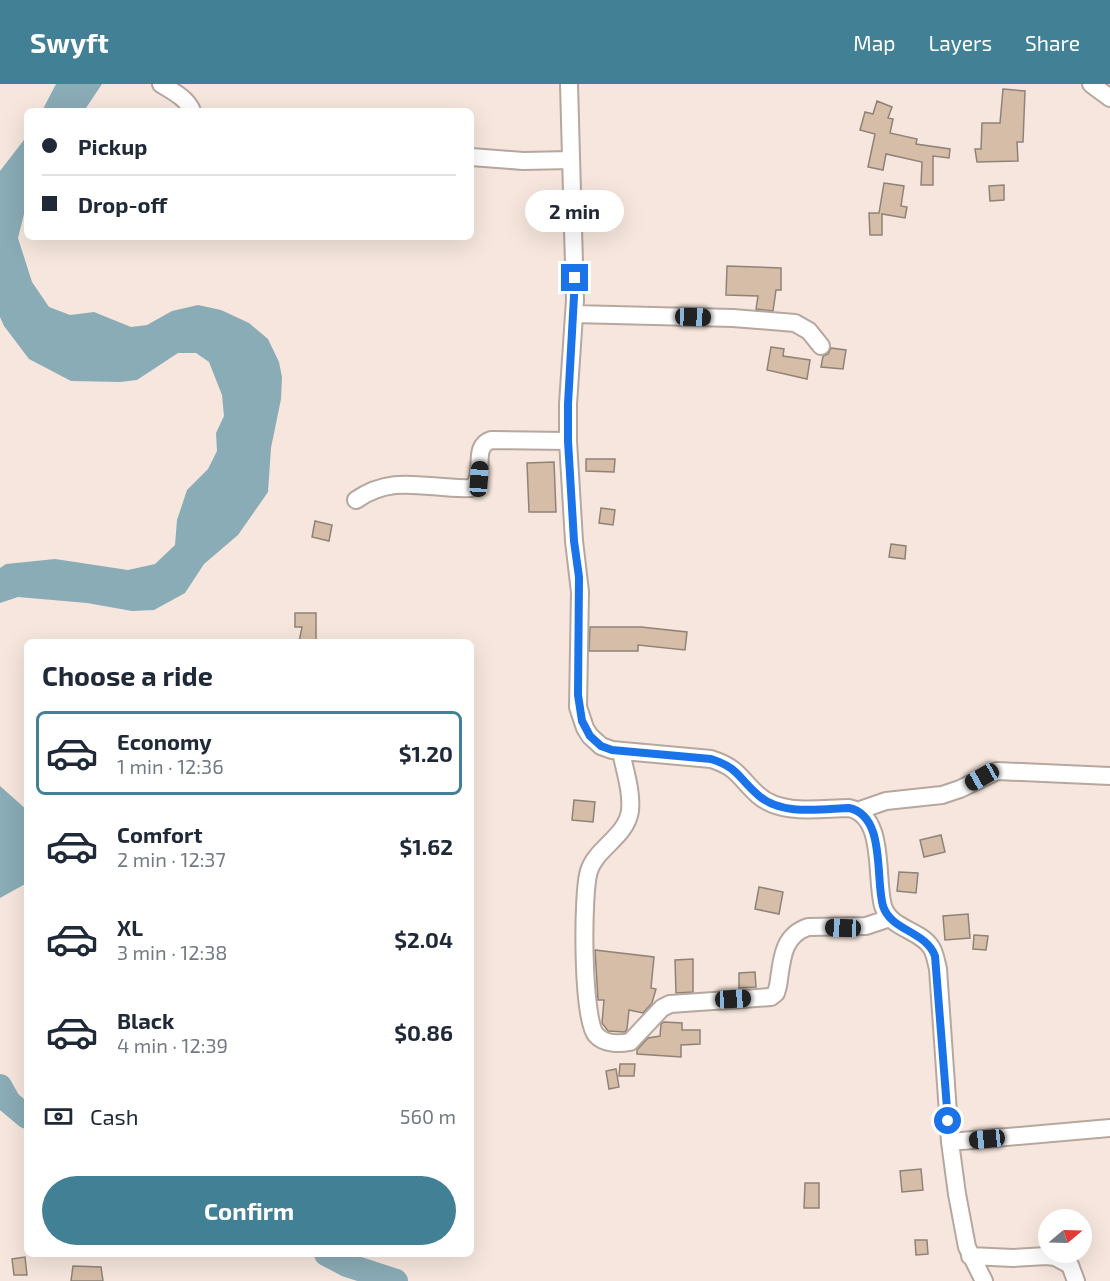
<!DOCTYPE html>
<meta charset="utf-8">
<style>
:root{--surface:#fff;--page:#f2f2f3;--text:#1f2937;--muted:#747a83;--line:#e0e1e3;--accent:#428096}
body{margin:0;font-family:"Exo 2",sans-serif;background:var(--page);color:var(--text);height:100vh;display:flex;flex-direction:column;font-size:22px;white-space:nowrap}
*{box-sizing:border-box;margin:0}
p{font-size:20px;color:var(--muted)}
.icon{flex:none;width:33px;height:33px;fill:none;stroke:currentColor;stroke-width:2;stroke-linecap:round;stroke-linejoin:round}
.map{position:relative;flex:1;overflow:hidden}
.side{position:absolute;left:24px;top:555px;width:450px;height:618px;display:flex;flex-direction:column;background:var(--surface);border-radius:9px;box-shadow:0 6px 24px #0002}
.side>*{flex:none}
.guide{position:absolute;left:24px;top:24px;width:450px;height:132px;border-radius:9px;box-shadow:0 6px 24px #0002;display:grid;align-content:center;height:132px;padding:0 18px;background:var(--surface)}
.needle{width:39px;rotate:71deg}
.tools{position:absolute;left:1038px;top:1125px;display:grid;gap:12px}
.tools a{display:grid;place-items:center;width:54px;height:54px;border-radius:50%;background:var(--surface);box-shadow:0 6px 24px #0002;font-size:30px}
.end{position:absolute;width:27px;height:27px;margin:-14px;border:8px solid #1a73e8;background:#fff;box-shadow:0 0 0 3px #fff}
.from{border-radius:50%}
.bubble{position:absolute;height:42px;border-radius:21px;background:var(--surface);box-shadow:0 6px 24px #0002;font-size:20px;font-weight:700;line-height:42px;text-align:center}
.car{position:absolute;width:18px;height:36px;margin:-18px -9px;border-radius:8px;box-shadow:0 0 4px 2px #0007;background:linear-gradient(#222 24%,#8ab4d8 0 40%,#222 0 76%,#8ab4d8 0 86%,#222 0)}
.guide b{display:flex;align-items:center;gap:21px;height:57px;font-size:22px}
.guide b+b{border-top:2px solid var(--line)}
.guide i{width:15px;height:15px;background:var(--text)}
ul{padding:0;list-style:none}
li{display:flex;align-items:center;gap:18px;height:84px;margin:0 12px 9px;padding:0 6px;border:3px solid transparent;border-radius:9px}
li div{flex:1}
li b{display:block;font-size:22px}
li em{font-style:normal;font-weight:700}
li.active{border-color:var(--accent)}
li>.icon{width:54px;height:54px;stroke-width:1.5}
h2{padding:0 18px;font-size:27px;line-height:72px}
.pay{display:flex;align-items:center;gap:15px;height:66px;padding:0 18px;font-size:22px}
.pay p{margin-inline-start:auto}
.action{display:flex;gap:12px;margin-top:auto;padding:12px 18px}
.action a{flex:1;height:69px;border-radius:36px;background:var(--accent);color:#fff;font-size:24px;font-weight:700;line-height:69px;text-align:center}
header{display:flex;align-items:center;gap:36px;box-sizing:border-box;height:84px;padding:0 30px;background:var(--accent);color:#fff}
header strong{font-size:28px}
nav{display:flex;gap:33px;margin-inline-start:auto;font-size:21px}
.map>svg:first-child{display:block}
.water{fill:#8aacb6}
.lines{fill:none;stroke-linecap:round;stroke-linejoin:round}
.river{stroke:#8aacb6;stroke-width:24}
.building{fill:#d5bda7;stroke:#8f8378;stroke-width:1.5}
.minor-casing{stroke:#b6a79f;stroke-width:20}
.minor{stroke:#fff;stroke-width:16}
.route{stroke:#1a73e8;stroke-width:8}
</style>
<header>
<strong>Swyft</strong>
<nav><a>Map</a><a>Layers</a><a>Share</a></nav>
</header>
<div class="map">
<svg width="1110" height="1197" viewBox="0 0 1110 1197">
<rect width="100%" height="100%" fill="#f6e6dd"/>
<!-- water -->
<path class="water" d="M56 0H102L84 27H42Z
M27 52V118L18 154 32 198 49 223 70 231 94 228 131 243 147 241 172 227 198 221 221 226 249 239 268 255 279 278 282 293 281 315 271 364 268 408 238 451 204 480 185 509 154 526 132 527 87 519 18 513 0 519V484L6 480 55 475 128 486 155 480 175 461 177 436 187 406 208 385 217 367 216 349 224 332 222 311 209 278 196 269H178L137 296 120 298 71 297 29 275 4 242 0 233V87Z
M0 702 27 726V799L0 814Z"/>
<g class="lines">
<!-- river -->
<path class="river" d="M0 1002 9 1018 27 1033
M326 1170 347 1181 396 1197"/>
</g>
<!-- building -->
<path class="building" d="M1003 5 1025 7 1023 58H1017L1018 77 977 78 975 65H981L982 39H1000Z
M877 17 892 23 888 34 893 35 890 49 917 55 916 60 950 65 949 74 933 72V101H921L922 78 886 70 883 86 868 83 875 50 860 46 865 28 873 30Z
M884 99 904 102 901 122 907 123 905 134 882 130V151H870L869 129H879Z
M1004 101V116L990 117 989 102Z
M727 182 781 184V206H776L773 227 756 225 758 212 726 211Z
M771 263 784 265 783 272 810 276 807 295 767 286Z
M831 264 846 266 843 285 821 283 823 272 828 270Z
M586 375H615L614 388 586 387Z
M554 378 556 428H529L527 379Z
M601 424 615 426 613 441 599 439Z
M315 437 332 441 329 457 312 453Z
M891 460 906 462 905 475 889 473Z
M295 529H316V558H299L302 543H295Z
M590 543H641L687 548 685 566 638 561V567H589Z
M574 716 595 718 593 738 572 736Z
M941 751 945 768 924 773 920 756Z
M899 788 918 789 916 809 897 807Z
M759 803 783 808 779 830 755 825Z
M968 830 970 854 945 856 943 832Z
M974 851 988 852 986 866 973 865Z
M595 866 654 873 651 904 656 905 652 919 643 929 629 926 627 945 625 948 608 947 602 939 604 916H598Z
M693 875V908L676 909 675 876Z
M755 888 756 903 739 904V889Z
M664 938 682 939V946H700V960L681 961V973L637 970V966L648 954 660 952 661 940Z
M620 980H635L634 992H619Z
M616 985 619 1003 609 1005 606 987Z
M921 1085 923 1106 902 1108 900 1087Z
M805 1099H819V1124H804Z
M915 1156H927L928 1170 916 1171Z
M25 1173 27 1191H14L12 1175Z
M73 1182 101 1183 103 1197H71Z"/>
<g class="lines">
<!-- minor casing -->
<g class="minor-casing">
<path id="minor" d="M161 0C172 7 187 14 192 27
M569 0 575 216 568 320V357L574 457 580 508 578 623 585 644 590 652 601 662 612 666 711 675C739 684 739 694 758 711 781 732 821 724 849 724 886 732 875 793 883 822 890 845 919 845 931 863 935 869 936 877 938 885L950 1058 957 1110 967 1163 984 1197
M1091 0 1110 14
M471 73 523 77 571 76
M574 230 733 234 795 239 809 247 821 262
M356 416C394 389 429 406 471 404 488 392 470 363 491 356L568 357
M621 668C625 687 632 708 630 727 626 753 596 764 589 787 582 809 582 935 596 951 604 960 619 960 630 958L662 924 670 920 771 913 776 909 778 902C782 878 781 852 808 843L866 842 890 834
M860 726 886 717 942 711 960 705 997 687 1110 692
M950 1058 1110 1044
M970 1172 1013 1174 1047 1172 1055 1173 1070 1181 1076 1197"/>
</g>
<!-- minor -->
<use href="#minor" class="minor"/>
</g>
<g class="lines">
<!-- route -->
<path class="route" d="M575 194 568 320V357L574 457 579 493 578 611 582 637 590 652 601 662 612 666 711 675C739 684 738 694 758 711 781 732 821 725 849 724 886 732 875 793 883 822 891 847 926 847 935 872L948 1037"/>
</g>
</svg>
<div class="tools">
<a><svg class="needle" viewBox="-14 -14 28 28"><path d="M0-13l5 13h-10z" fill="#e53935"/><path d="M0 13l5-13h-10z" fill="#747a83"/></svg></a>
</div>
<i class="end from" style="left:948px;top:1037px"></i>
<i class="end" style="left:575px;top:194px"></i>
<div class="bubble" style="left:525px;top:106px;width:99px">2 min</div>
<i class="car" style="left:693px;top:233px;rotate:92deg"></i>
<i class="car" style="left:479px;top:395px;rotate:4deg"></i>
<i class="car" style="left:982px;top:693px;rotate:241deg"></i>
<i class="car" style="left:843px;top:844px;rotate:272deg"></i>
<i class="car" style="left:733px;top:915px;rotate:87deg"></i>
<i class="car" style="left:987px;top:1055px;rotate:264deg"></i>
<div class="guide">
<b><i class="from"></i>Pickup</b>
<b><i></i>Drop-off</b>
</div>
<section class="side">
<h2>Choose a ride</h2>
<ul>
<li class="active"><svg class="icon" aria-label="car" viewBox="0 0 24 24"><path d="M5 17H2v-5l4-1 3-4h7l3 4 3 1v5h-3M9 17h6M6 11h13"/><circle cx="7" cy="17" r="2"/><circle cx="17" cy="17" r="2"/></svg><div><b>Economy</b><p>1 min · 12:36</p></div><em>$1.20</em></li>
<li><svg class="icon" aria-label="car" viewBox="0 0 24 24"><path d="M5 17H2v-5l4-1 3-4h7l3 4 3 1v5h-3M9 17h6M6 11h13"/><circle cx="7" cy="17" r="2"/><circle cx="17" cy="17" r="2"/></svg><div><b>Comfort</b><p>2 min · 12:37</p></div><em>$1.62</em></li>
<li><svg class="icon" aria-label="car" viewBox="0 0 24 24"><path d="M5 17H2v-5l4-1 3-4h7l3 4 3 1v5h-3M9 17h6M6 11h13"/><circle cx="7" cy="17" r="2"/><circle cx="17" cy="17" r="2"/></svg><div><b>XL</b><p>3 min · 12:38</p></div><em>$2.04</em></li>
<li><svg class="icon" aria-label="car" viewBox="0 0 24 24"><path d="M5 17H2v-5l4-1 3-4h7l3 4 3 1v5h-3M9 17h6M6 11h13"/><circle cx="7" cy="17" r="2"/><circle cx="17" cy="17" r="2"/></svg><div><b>Black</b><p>4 min · 12:39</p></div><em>$0.86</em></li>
</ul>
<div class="pay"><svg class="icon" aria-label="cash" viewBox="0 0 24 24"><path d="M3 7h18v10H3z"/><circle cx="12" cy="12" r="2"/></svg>Cash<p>560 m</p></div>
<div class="action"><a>Confirm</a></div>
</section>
</div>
